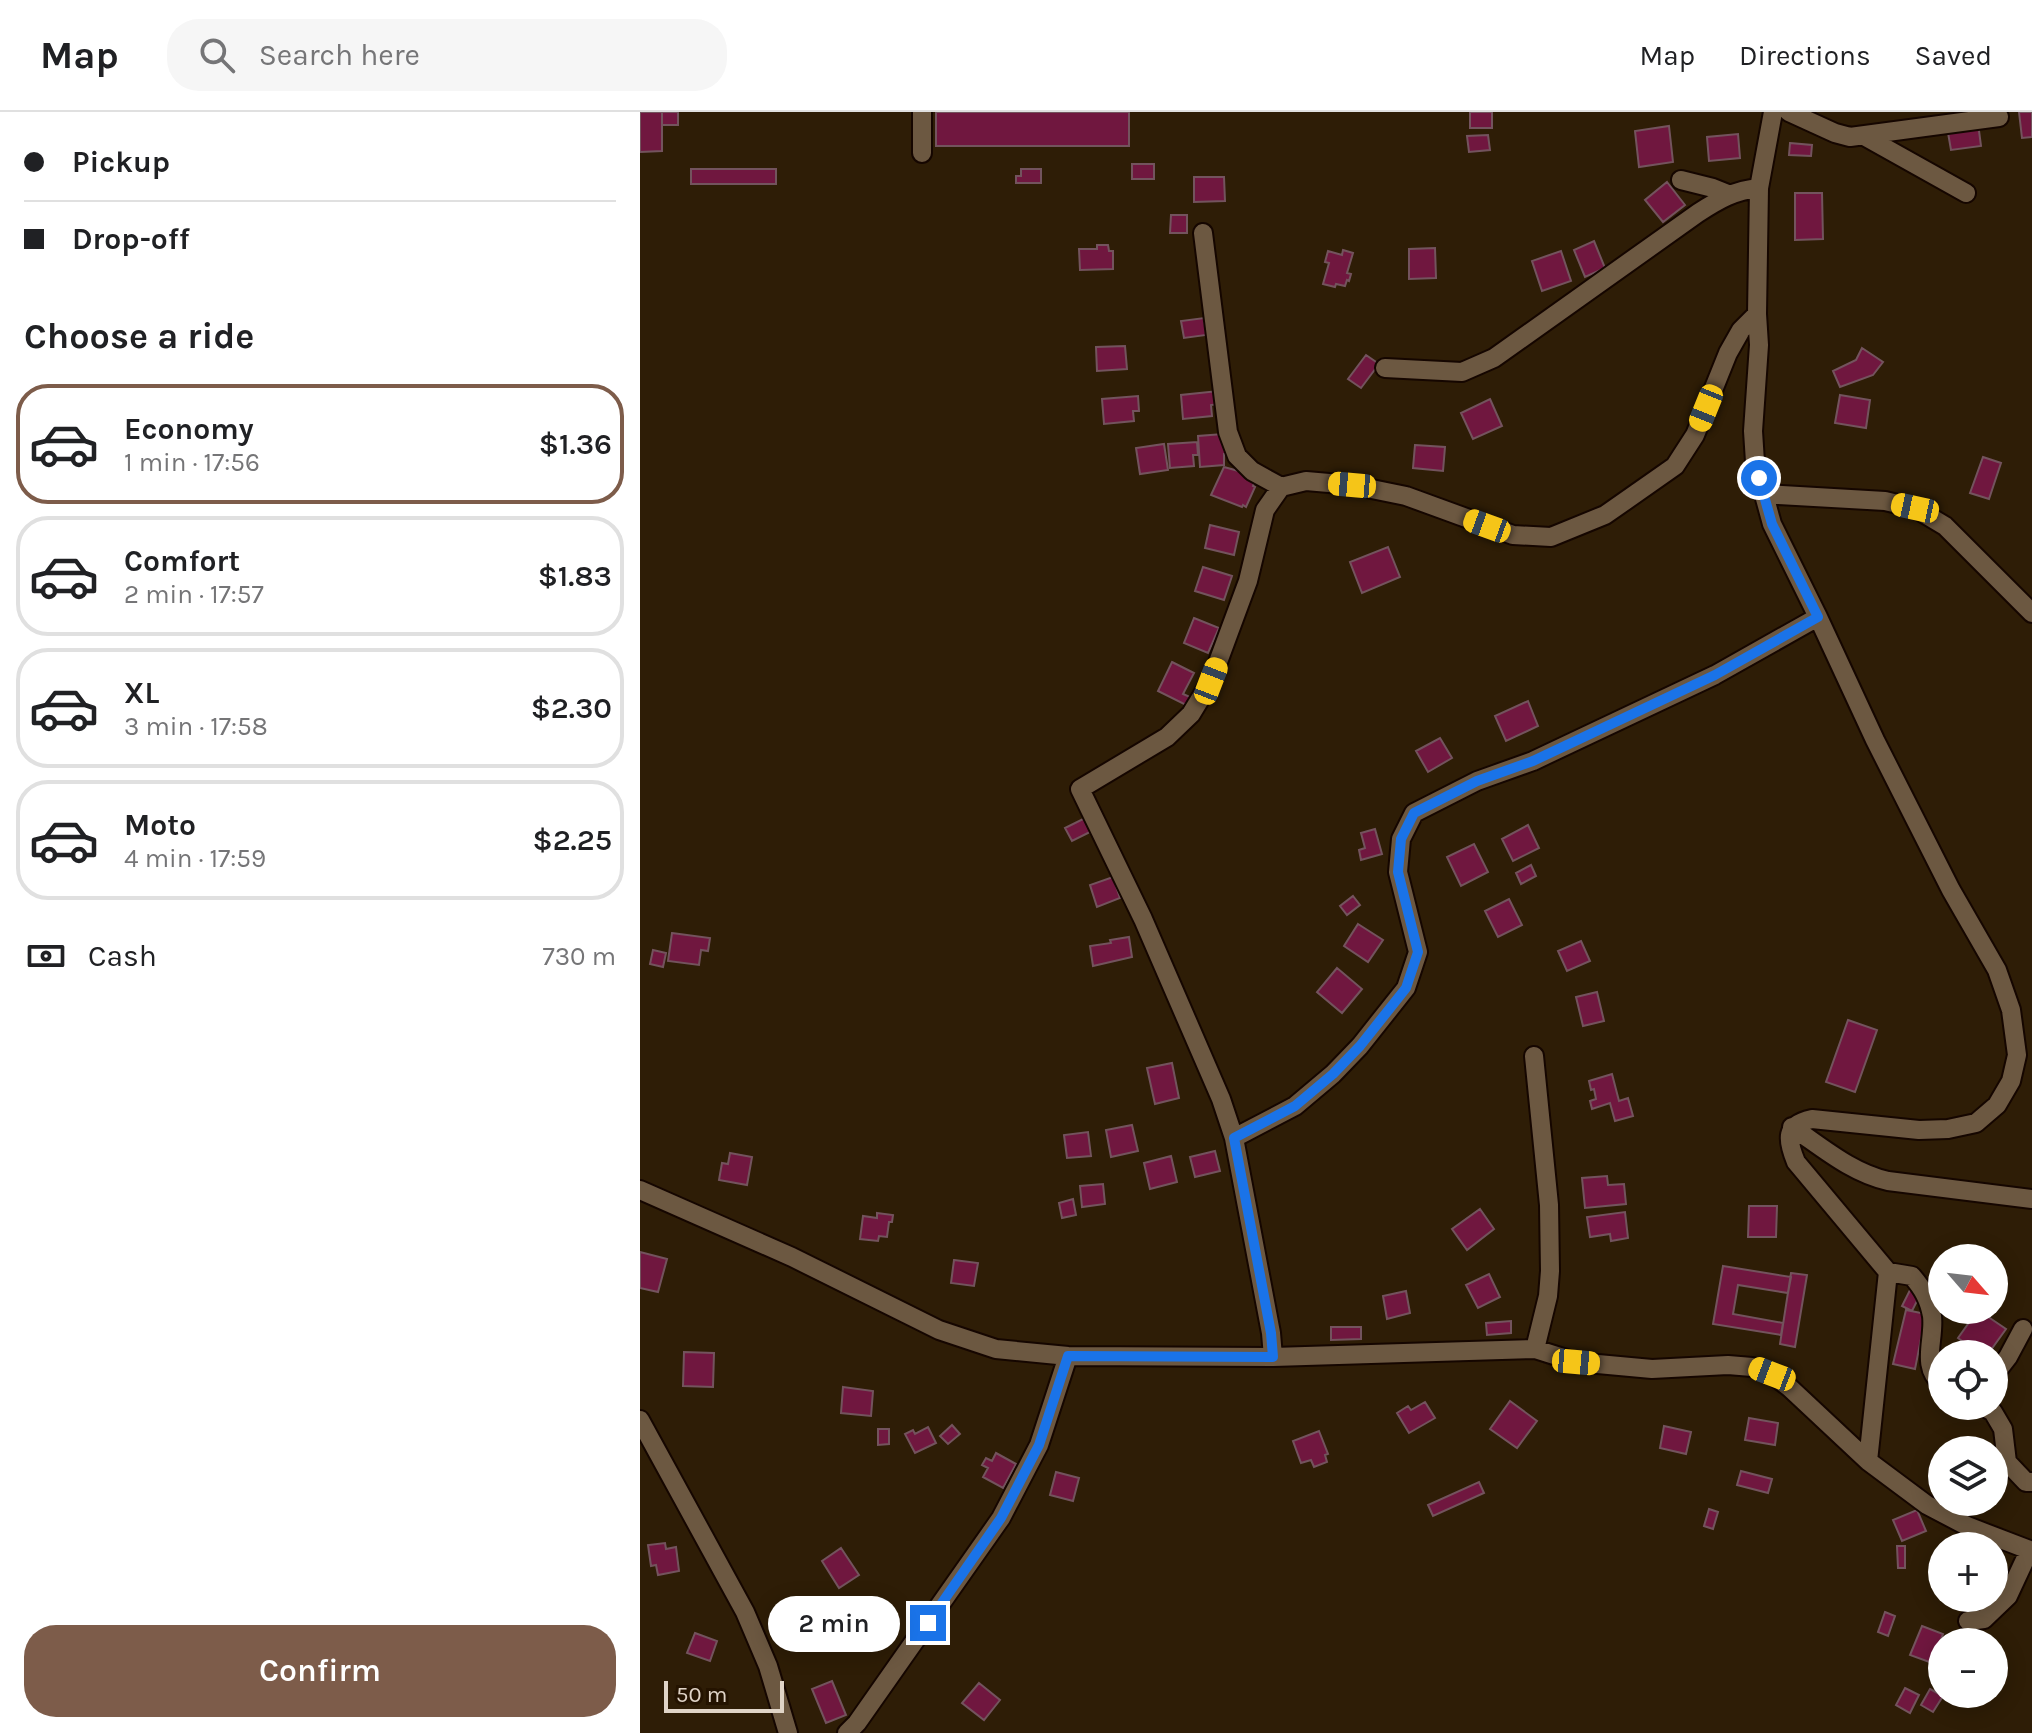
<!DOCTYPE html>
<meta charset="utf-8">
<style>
:root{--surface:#fff;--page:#f6f6f6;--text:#202124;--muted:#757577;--line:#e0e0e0;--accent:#7d5c4a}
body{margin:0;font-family:Karla,sans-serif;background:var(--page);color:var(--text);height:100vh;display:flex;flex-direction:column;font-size:30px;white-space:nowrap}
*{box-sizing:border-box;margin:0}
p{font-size:26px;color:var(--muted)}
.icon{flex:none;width:44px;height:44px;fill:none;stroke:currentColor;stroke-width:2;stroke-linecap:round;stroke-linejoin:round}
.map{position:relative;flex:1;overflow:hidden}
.details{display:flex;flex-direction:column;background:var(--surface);width:640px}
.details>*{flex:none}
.guide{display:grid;align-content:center;height:176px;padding:0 24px;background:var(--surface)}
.needle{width:52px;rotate:118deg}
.tools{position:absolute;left:1288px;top:1132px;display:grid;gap:16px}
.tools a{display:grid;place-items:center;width:80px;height:80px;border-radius:50%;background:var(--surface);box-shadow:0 4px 20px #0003;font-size:40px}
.scale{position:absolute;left:24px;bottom:20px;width:120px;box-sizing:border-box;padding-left:8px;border:4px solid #e0d4c7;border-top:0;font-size:22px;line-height:28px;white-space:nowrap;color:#e0d4c7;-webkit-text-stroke:6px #241300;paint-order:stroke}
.end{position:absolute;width:36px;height:36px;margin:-18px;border:10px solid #1a73e8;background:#fff;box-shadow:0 0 0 4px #fff}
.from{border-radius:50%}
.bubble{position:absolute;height:56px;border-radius:28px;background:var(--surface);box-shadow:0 4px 20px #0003;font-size:26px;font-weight:600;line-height:56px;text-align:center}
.car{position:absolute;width:24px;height:48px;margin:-24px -12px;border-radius:10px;box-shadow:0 0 6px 2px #0007;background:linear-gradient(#f5c518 24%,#345 0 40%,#f5c518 0 76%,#345 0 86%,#f5c518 0)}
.guide b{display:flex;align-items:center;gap:28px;height:76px;font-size:30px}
.guide b+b{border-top:2px solid var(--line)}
.guide i{width:20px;height:20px;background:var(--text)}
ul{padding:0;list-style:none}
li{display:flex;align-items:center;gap:24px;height:120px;margin:0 16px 12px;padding:0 8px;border:4px solid var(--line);border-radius:32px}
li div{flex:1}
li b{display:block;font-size:30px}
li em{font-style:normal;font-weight:600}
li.active{border-color:var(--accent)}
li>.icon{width:72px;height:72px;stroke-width:1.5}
h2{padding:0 24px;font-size:36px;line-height:96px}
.pay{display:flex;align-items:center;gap:20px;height:88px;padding:0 24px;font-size:30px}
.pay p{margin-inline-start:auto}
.primary-button{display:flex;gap:16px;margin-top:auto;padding:16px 24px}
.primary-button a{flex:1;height:92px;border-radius:32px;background:var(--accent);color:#fff;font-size:32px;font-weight:600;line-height:92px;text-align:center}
header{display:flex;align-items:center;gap:48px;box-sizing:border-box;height:112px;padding:0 40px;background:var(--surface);border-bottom:2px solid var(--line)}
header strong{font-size:38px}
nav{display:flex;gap:44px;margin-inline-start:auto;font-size:28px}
.search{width:560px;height:72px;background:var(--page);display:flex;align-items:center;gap:20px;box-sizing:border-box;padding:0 28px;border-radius:32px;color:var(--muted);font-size:30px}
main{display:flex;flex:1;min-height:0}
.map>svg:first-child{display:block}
.building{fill:#70173f;stroke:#73535d;stroke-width:2}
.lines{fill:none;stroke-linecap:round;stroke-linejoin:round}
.minor-casing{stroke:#150600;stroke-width:22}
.minor{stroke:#6c5841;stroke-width:18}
.route{stroke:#1a73e8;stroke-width:10}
</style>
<header>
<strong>Map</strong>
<div class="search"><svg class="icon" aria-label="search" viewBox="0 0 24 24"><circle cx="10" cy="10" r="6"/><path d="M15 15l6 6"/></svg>Search here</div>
<nav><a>Map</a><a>Directions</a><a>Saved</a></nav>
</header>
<main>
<section class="details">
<div class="guide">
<b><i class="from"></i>Pickup</b>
<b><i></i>Drop-off</b>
</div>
<h2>Choose a ride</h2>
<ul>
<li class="active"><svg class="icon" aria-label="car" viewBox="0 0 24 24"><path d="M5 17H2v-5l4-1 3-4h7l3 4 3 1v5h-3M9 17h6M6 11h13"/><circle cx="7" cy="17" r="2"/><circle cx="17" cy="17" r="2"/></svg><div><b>Economy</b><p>1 min · 17:56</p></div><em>$1.36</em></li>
<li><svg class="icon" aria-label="car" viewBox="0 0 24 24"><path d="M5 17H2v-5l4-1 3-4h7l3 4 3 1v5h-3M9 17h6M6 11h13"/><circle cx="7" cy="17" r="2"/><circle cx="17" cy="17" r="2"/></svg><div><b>Comfort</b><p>2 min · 17:57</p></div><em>$1.83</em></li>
<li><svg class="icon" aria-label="car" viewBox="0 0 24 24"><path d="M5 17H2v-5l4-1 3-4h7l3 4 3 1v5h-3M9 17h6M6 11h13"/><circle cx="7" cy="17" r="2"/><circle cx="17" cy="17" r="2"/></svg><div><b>XL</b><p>3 min · 17:58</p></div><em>$2.30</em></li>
<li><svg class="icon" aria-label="car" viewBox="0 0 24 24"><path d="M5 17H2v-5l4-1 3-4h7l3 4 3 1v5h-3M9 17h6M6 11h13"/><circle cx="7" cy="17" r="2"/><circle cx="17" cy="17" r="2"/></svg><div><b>Moto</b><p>4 min · 17:59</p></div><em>$2.25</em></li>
</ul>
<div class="pay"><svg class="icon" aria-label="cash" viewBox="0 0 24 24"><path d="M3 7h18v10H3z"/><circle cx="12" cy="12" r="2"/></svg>Cash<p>730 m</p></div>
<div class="primary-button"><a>Confirm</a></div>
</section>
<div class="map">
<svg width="1392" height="1621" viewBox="0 0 1392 1621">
<rect width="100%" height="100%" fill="#2e1d06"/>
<!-- building -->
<path class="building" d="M0 0H22V39L0 40Z
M22 0H38V13H22Z
M296 0H489V34H296Z
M830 0H852V16H830Z
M1379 0H1392V25L1382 26Z
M1338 11 1341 34 1311 38 1307 15Z
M1029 14 1033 50 999 55 995 19Z
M1098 22 1100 46 1069 49 1067 25Z
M848 23 850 38 829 40 827 24Z
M1150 31 1172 33 1171 44 1149 43Z
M492 52H514V67H492Z
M51 57H136V72H51Z
M381 57H401V71H376V64H381Z
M554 65H584L585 89 554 90Z
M1027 70 1045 93 1023 110 1005 88Z
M1155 81H1182L1183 127 1155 128Z
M531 103H547V121H530Z
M954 129 965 156 945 165 934 138Z
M457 133H468L469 139H473V157L440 158 439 137H457Z
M795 136 796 166 769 167V137Z
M703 138 713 141 707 161 711 162 709 169 707 168 705 174 696 172 695 175 683 172 689 151 685 150 688 139 702 143Z
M921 139 931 169 902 179 892 149Z
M564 206 566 223 544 226 541 209Z
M485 234 487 257 457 259 456 235Z
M1222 236 1243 250 1233 263 1200 275 1193 259 1216 248Z
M726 243 739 252 721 276 708 267Z
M578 279 579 292 571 293 572 304 543 307 541 283Z
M1200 283 1230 288 1226 316 1195 311Z
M498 284 499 299H493L494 309 464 312 462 287Z
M850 287 862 314 833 327 821 301Z
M583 322 587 342H584V353L560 355 558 324Z
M557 330 558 343H553L554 354 530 356 528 332Z
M524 332 528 358 500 362 496 336Z
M775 333 805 335 803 359 773 356Z
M1343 345 1361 351 1349 387 1330 381Z
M584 355 602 360 615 369 613 374 615 375 606 395 603 393 602 395 571 383Z
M570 413 599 420 594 443 565 436Z
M748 435 760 465 722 481 710 450Z
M563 455 592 464 584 488 555 479Z
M554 506 579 516 568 541 544 531Z
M532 550 554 561 543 582 550 585 546 593 518 579Z
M888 589 898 614 866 629 855 604Z
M800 626 812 646 788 660 776 639Z
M447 705 454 718 432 729 425 716Z
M888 713 899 736 873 749 862 727Z
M735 717 742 742 721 748 719 738 725 736 721 721Z
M834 732 848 760 821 774 807 745Z
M891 753 896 764 881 772 876 761Z
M473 765 480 786 457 795 450 773Z
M713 784 720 793 707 803 700 794Z
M869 787 882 813 858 825 845 799Z
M718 812 743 828 728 850 704 834Z
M32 821 70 826 68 839 61 838 59 853 28 849Z
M489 825 492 845 453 854 450 834 471 831 470 828Z
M941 829 950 849 927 859 918 839Z
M13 838 26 841 23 855 10 852Z
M697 856 722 877 702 901 677 880Z
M957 880 964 909 943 914 936 885Z
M1208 908 1237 918 1215 980 1186 970Z
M532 951 539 986 515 992 507 956Z
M972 962 979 989 988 986 993 1004 975 1009 970 991 952 997 950 989 956 987 954 977 951 978 949 969Z
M492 1013 498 1039 471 1045 466 1018Z
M448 1020 451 1044 427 1046 424 1023Z
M575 1039 580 1059 555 1065 550 1045Z
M90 1041 112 1045 107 1073 79 1068 82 1051 88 1052Z
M531 1044 537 1070 510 1077 504 1051Z
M967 1064 968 1073 984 1072 986 1092 945 1096 942 1066Z
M463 1072 465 1092 442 1095 440 1074Z
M433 1087 436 1103 422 1106 419 1091Z
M1109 1094H1137L1136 1125H1108Z
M840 1097 854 1117 827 1138 812 1117Z
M985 1100 988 1126 971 1129 970 1122 950 1125 947 1105Z
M237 1101 253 1103 252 1110H249L247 1125 239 1124 238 1129 220 1127 223 1104 237 1106Z
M0 1140 27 1147 18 1180 0 1176Z
M314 1148 338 1151 334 1174 311 1171Z
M1083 1154 1151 1165 1148 1181 1098 1173 1093 1202 1143 1211 1141 1223 1073 1212Z
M1151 1161 1167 1163 1155 1235 1140 1232Z
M849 1162 860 1185 838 1196 826 1173Z
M1272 1174 1282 1179 1272 1199 1262 1194Z
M766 1179 770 1201 747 1207 743 1184Z
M1266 1198 1286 1202 1275 1257 1253 1252Z
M1338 1198 1366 1217 1348 1242H1313L1322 1229 1318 1226Z
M871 1209V1221L847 1223 846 1211Z
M691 1215H721V1227L691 1228Z
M44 1240 74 1241 73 1275 43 1274Z
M203 1275 233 1279 231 1304 201 1301Z
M870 1289 897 1309 877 1336 850 1317Z
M785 1290 795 1306 769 1321 757 1301 768 1294 771 1298Z
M1109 1306 1138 1311 1135 1333 1105 1328Z
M312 1313 320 1322 308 1332 300 1324Z
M1024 1314 1051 1320 1046 1342 1020 1336Z
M288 1315 296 1331 275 1341 265 1322 273 1318 275 1322Z
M238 1317H249V1332L238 1333Z
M679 1319 688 1342 685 1343 687 1350 674 1355 671 1348 661 1351 653 1329Z
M356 1341 376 1352 363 1376 343 1365 348 1356 342 1353 346 1346 352 1349Z
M1101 1359 1132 1367 1128 1381 1097 1373Z
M416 1360 439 1366 433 1389 410 1383Z
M839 1370 844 1381 793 1404 788 1393Z
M1069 1397 1078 1400 1073 1417 1064 1414Z
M1277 1398 1286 1419 1262 1429 1253 1408Z
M25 1431 26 1437 36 1435 39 1459 18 1463 16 1453 11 1454 8 1433Z
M1257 1434H1265V1456H1258Z
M201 1436 219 1463 199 1476 182 1449Z
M1245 1500 1255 1504 1248 1524 1238 1520Z
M1282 1514 1303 1522 1292 1551 1270 1543Z
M55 1521 77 1529 70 1549 47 1541Z
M192 1569 206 1603 186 1611 172 1577Z
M339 1571 360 1588 344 1608 322 1591Z
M1265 1576 1279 1583 1270 1601 1256 1593Z
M1290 1577 1303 1584 1293 1600 1281 1593Z"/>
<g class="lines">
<!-- minor casing -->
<g class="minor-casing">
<path id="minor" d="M282 0V41
M1133 0 1119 76 1117 202 1119 233 1113 319 1115 350 1132 412 1178 505 1235 628 1311 778 1357 858 1371 898 1377 943 1371 969 1357 993 1336 1011 1308 1017 1279 1018 1172 1007C1144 1013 1147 1028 1156 1050L1248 1160 1228 1349
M1149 0 1195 21 1210 25 1359 5
M1224 24 1326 81
M1041 68 1073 76 1088 82
M563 121 588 320 597 344 612 359 641 375
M745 256 822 260 854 246 1058 101C1078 88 1095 78 1119 76
M1123 382 1245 389 1275 396 1305 414 1392 501
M894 944 909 1093 910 1159 908 1184 895 1237
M1152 1015C1183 1036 1212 1061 1248 1069L1392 1087
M594 1026 655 994 693 962 720 934 766 876 778 840 758 760 761 727 774 701 837 669 893 649 1075 563 1178 505
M0 1078 152 1145 299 1218 356 1237 428 1244 633 1245 895 1237 936 1250 1012 1257 1088 1253 1112 1255 1132 1262 1150 1276 1228 1349 1287 1393 1327 1414 1392 1439
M1248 1160 1272 1164C1283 1177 1289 1187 1292 1204 1295 1228 1280 1254 1302 1272
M633 1245 631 1221 594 1026 581 987 503 807 440 677 527 625 551 602 571 569 608 469 625 398 641 375 666 369 712 373 766 384 873 423 911 425 965 403 1035 354 1055 323 1088 241 1101 218 1117 202
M1354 1263 1368 1245 1383 1217
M1343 1294 1353 1300 1363 1317 1367 1350 1386 1370H1392
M0 1308 105 1500 128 1554 148 1621
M1328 1509 1344 1507 1368 1484 1389 1439
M207 1621 217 1611 361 1406 399 1333 428 1244"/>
</g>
<!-- minor -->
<use href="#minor" class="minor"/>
</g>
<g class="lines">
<!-- route -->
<path class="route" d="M288 1511 361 1406 399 1333 428 1244 633 1245 631 1221 594 1026 655 994 693 962 720 934 766 876 778 840 758 760 761 727 774 701 837 669 893 649 1075 563 1178 505 1132 412 1119 366"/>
</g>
</svg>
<div class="tools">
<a><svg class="needle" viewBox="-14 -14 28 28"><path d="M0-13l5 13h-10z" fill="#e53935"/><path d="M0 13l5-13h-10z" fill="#757577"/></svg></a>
<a><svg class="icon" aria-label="locate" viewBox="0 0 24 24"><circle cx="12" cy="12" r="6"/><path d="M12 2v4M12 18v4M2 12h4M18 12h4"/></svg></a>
<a><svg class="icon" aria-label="layers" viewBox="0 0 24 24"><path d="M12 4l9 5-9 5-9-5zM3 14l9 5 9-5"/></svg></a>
<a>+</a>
<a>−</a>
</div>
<div class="scale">50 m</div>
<i class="end from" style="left:1119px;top:366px"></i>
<i class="end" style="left:288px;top:1511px"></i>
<div class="bubble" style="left:128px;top:1484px;width:132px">2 min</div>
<i class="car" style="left:1066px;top:296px;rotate:202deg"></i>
<i class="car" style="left:712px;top:373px;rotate:275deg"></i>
<i class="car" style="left:1275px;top:396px;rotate:282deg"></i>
<i class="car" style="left:847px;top:414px;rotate:290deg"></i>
<i class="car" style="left:571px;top:569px;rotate:21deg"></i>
<i class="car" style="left:936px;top:1250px;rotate:95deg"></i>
<i class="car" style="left:1132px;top:1262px;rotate:291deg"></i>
</div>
</main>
